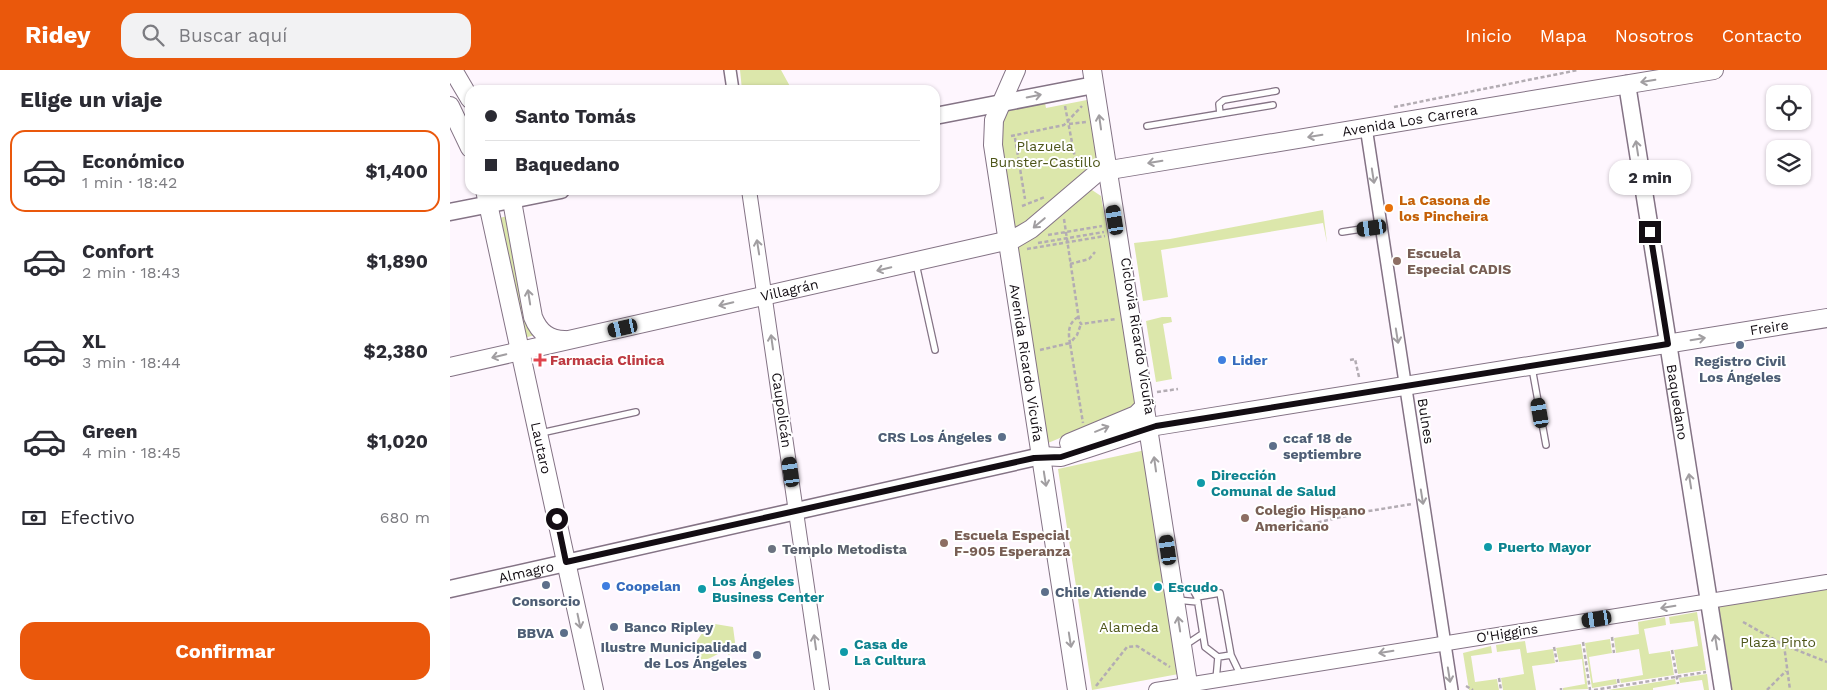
<!DOCTYPE html>
<html lang="es">
<meta charset="utf-8">
<style>
:root{--surface:#fff;--page:#f2f2f3;--text:#2b2b33;--muted:#7c7c81;--line:#e1e1e2;--accent:#ea580c}
body{margin:0;font-family:"Work Sans",sans-serif;background:var(--page);color:var(--text);height:100vh;display:flex;flex-direction:column;font-size:19px;white-space:nowrap}
*{box-sizing:border-box;margin:0}
p{font-size:16px;color:var(--muted)}
.icon{flex:none;width:28px;height:28px;fill:none;stroke:currentColor;stroke-width:2;stroke-linecap:round;stroke-linejoin:round}
.map{position:relative;flex:1;overflow:hidden}
.panel{display:flex;flex-direction:column;background:var(--surface);width:450px}
.panel>*{flex:none}
.banner{position:absolute;left:15px;top:15px;width:475px;height:110px;border-radius:15px;box-shadow:0 1px 4px #0004;display:grid;align-content:center;height:110px;padding:0 20px;background:var(--surface)}
.controls{position:absolute;left:1316px;top:15px;display:grid;gap:10px}
.controls a{display:grid;place-items:center;width:45px;height:45px;border-radius:10px;background:var(--surface);box-shadow:0 1px 4px #0004;font-size:25px}
.end{position:absolute;width:22px;height:22px;margin:-11px;border:6px solid #130d13;background:#fff;box-shadow:0 0 0 2px #fff}
.from{border-radius:50%}
.bubble{position:absolute;height:35px;border-radius:15px;background:var(--surface);box-shadow:0 1px 4px #0004;font-size:16px;font-weight:700;line-height:35px;text-align:center}
.car{position:absolute;width:15px;height:30px;margin:-15px -8px;border-radius:6px;box-shadow:0 0 4px 1px #0007;background:linear-gradient(#222 24%,#8ab4d8 0 40%,#222 0 76%,#8ab4d8 0 86%,#222 0)}
.banner b{display:flex;align-items:center;gap:18px;height:48px;font-size:19px}
.banner b+b{border-top:1px solid var(--line)}
.banner i{width:12px;height:12px;background:var(--text)}
ul{padding:0;list-style:none}
li{display:flex;align-items:center;gap:15px;height:82px;margin:0 10px 8px;padding:0 10px;border:2px solid transparent;border-radius:15px}
li div{flex:1}
li b{display:block;font-size:19px}
li em{font-style:normal;font-weight:700}
li.selected{border-color:var(--accent)}
li>.icon{width:45px;height:45px;stroke-width:1.5}
h2{padding:0 20px;font-size:22px;line-height:60px}
.pay{display:flex;align-items:center;gap:12px;height:55px;padding:0 20px;font-size:19px}
.pay p{margin-inline-start:auto}
.primary-button{display:flex;gap:10px;margin-top:auto;padding:10px 20px}
.primary-button a{flex:1;height:58px;border-radius:15px;background:var(--accent);color:#fff;font-size:20px;font-weight:700;line-height:58px;text-align:center}
header{display:flex;align-items:center;gap:30px;box-sizing:border-box;height:70px;padding:0 25px;background:var(--accent);color:#fff}
header strong{font-size:24px}
nav{display:flex;gap:28px;margin-inline-start:auto;font-size:18px}
.search{width:350px;height:45px;background:var(--page);display:flex;align-items:center;gap:12px;box-sizing:border-box;padding:0 18px;border-radius:15px;color:var(--muted);font-size:19px}
main{display:flex;flex:1;min-height:0}
.map>svg:first-child{display:block}
.green{fill:#dce7ab}
.lines{fill:none;stroke-linecap:round;stroke-linejoin:round}
.service-casing{stroke:#847385;stroke-width:8}
.minor-casing{stroke:#847385;stroke-width:14}
.tertiary-casing{stroke:#847385;stroke-width:16}
.secondary-casing{stroke:#847385;stroke-width:19}
.primary-casing{stroke:#847385;stroke-width:20}
.path{stroke:#b3acb3;stroke-width:2.5;stroke-dasharray:4 2.5;stroke-linecap:butt}
.service{stroke:#fff;stroke-width:5.5}
.minor{stroke:#fff;stroke-width:11}
.tertiary{stroke:#fff;stroke-width:14}
.secondary{stroke:#fff;stroke-width:16}
.primary{stroke:#fff;stroke-width:18}
.oneway{stroke:#a19ea1}
.route{stroke:#130d13;stroke-width:6}
.food-dot{fill:#e8710a;stroke:#fff;stroke-width:2}
.education-dot{fill:#8d6e63;stroke:#fff;stroke-width:2}
.service-dot{fill:#5c6f8a;stroke:#fff;stroke-width:2}
.health-dot{fill:#e0444e;stroke:#fff;stroke-width:2}
.shop-dot{fill:#3f7fe0;stroke:#fff;stroke-width:2}
.culture-dot{fill:#0f9aa8;stroke:#fff;stroke-width:2}
.worship-dot{fill:#6b7280;stroke:#fff;stroke-width:2}
.labels{text-anchor:middle;dominant-baseline:central;stroke-width:4;stroke-linejoin:round;paint-order:stroke}
.street-label{font-size:14px;fill:#130d13;stroke:#fff}
.park-label{font-size:14px;fill:#4d5519;stroke:#fff}
.food-label{font-size:14px;font-weight:bold;fill:#c56008;stroke:#fff;text-anchor:start}
.education-label{font-size:14px;font-weight:bold;fill:#785e54;stroke:#fff;text-anchor:start}
.health-label{font-size:14px;font-weight:bold;fill:#be3a42;stroke:#fff;text-anchor:start}
.shop-label{font-size:14px;font-weight:bold;fill:#366cbe;stroke:#fff;text-anchor:start}
.service-label{font-size:14px;font-weight:bold;fill:#4e5e75;stroke:#fff;text-anchor:end}
.culture-label{font-size:14px;font-weight:bold;fill:#0d838f;stroke:#fff;text-anchor:start}
.worship-label{font-size:14px;font-weight:bold;fill:#5b616d;stroke:#fff;text-anchor:start}
</style>
<header>
<strong>Ridey</strong>
<div class="search"><svg class="icon" aria-label="search" viewBox="0 0 24 24"><circle cx="10" cy="10" r="6"/><path d="M15 15l6 6"/></svg>Buscar aquí</div>
<nav><a>Inicio</a><a>Mapa</a><a>Nosotros</a><a>Contacto</a></nav>
</header>
<main>
<section class="panel">
<h2>Elige un viaje</h2>
<ul>
<li class="selected"><svg class="icon" aria-label="car" viewBox="0 0 24 24"><path d="M5 17H2v-5l4-1 3-4h7l3 4 3 1v5h-3M9 17h6M6 11h13"/><circle cx="7" cy="17" r="2"/><circle cx="17" cy="17" r="2"/></svg><div><b>Económico</b><p>1 min · 18:42</p></div><em>$1,400</em></li>
<li><svg class="icon" aria-label="car" viewBox="0 0 24 24"><path d="M5 17H2v-5l4-1 3-4h7l3 4 3 1v5h-3M9 17h6M6 11h13"/><circle cx="7" cy="17" r="2"/><circle cx="17" cy="17" r="2"/></svg><div><b>Confort</b><p>2 min · 18:43</p></div><em>$1,890</em></li>
<li><svg class="icon" aria-label="car" viewBox="0 0 24 24"><path d="M5 17H2v-5l4-1 3-4h7l3 4 3 1v5h-3M9 17h6M6 11h13"/><circle cx="7" cy="17" r="2"/><circle cx="17" cy="17" r="2"/></svg><div><b>XL</b><p>3 min · 18:44</p></div><em>$2,380</em></li>
<li><svg class="icon" aria-label="car" viewBox="0 0 24 24"><path d="M5 17H2v-5l4-1 3-4h7l3 4 3 1v5h-3M9 17h6M6 11h13"/><circle cx="7" cy="17" r="2"/><circle cx="17" cy="17" r="2"/></svg><div><b>Green</b><p>4 min · 18:45</p></div><em>$1,020</em></li>
</ul>
<div class="pay"><svg class="icon" aria-label="cash" viewBox="0 0 24 24"><path d="M3 7h18v10H3z"/><circle cx="12" cy="12" r="2"/></svg>Efectivo<p>680 m</p></div>
<div class="primary-button"><a>Confirmar</a></div>
</section>
<div class="map">
<svg width="1377" height="620" viewBox="0 0 1377 620">
<rect width="100%" height="100%" fill="#fef6fe"/>
<!-- green -->
<path class="green" d="M290 0H331L342 20H292Z
M594 28 596 38 642 29 653 99 559 166 546 75 553 36Z
M642 120 651 126 658 166 662 171 689 335 598 373 567 169 631 121Z
M873 140 877 173 873 153 711 180 718 227 693 231 684 173 720 169Z
M58 146 85 265 74 268 49 148Z
M712 247H721L722 252 713 254 722 309 706 312 696 251Z
M700 379 734 603 642 620 608 399Z
M1377 516V620H1276L1265 534Z
M1247 542 1256 600 1228 604 1224 580 1248 576 1244 551 1220 554 1219 547Z
M1215 547 1216 555 1194 559 1199 584 1220 581 1224 605 1171 613 1170 609 1193 605 1189 579 1166 583 1164 568 1189 564 1188 552Z
M259 553 283 557 285 572 284 581 279 585 275 582C265 583 264 589 251 590L246 572Z
M1160 569 1162 583 1139 587 1143 613 1166 609 1167 614 1142 618 1135 573Z
M1075 571 1077 583 1103 579 1105 593 1082 596 1086 620H1053L1051 608 1074 604 1070 579 1047 582 1046 575Z
M1131 574 1138 619 1113 620V618L1135 614 1132 589 1109 592 1106 578Z
M1041 576 1042 583 1021 586 1025 612 1047 609 1049 620H1019L1013 583Z
M1257 604 1259 620H1254L1252 610 1230 613 1229 608Z
M1225 609 1226 614 1203 618V620H1158Z"/>
<g class="lines">
<!-- service casing -->
<g class="service-casing">
<path id="service" d="M770 44 769 34 774 30 826 21
M697 56 823 35
M892 162 931 156
M466 194 485 280
M1082 298 1096 375
M91 363 186 342
M724 516 743 520 747 527
M770 523 781 585 768 587 755 577 747 527Z
M727 530 748 532
M734 576 752 564
M781 585 791 606
M766 610 768 587"/>
</g>
<!-- minor casing -->
<g class="minor-casing">
<path id="minor" d="M280 0 283 20
M916 57 1002 620"/>
</g>
<!-- tertiary casing -->
<g class="tertiary-casing">
<path id="tertiary" d="M299 120 372 620
M706 620 1377 512"/>
</g>
<!-- secondary casing -->
<g class="secondary-casing">
<g id="secondary">
<path id="s1" d="M1177 14 1273 620"/>
<path d="M485 46 644 15"/>
<path d="M0 142 111 120"/>
<path id="s2" d="M0 519 591 386"/>
</g>
</g>
<!-- primary casing -->
<g class="primary-casing">
<g id="primary">
<path d="M3 0 20 29"/>
<path id="s3" d="M566 0 544 50 543 75 627 620"/>
<path d="M642 0 739 620"/>
<path d="M0 36 20 78"/>
<path id="s4" d="M35 120 144 620"/>
<path d="M60 120 83 247C89 262 99 270 115 270"/>
<path id="s5" d="M0 297 564 169 581 159 648 102 1264 0"/>
<path d="M619 373 686 345 696 335"/>
<path id="s6" d="M591 386 611 387 706 356 1377 248"/>
</g>
</g>
<!-- path -->
<path class="path" d="M615 36 625 88 633 96
M944 37 1128 0
M619 54 636 52
M561 66 614 55 632 36
M565 68 575 129
M572 136 595 127
M614 149 629 250 631 254 666 249
M598 165 652 156
M588 173 654 162
M577 179 655 166
M620 194 639 189 645 182
M628 247C618 253 618 263 620 273L627 265 631 254
M590 280 620 273 633 353
M900 290 905 289 909 307
M707 322 728 319
M850 450 854 454 865 453 913 442 962 434
M1293 552 1334 575 1377 592
M1162 567 1164 583
M1133 572 1140 620
M1334 575 1340 620
M1104 577 1107 592
M1222 580 1228 614
M1049 608 1051 620
M1168 609 1169 616
M646 616 677 577 687 576 720 597
M1016 616 1023 620
M1111 618V620
M1144 620 1256 602
M1317 620 1336 601"/>
<!-- service -->
<use href="#service" class="service"/>
<!-- minor -->
<use href="#minor" class="minor"/>
<!-- tertiary -->
<use href="#tertiary" class="tertiary"/>
<!-- secondary -->
<use href="#secondary" class="secondary"/>
<!-- primary -->
<use href="#primary" class="primary"/>
</g>
<!-- one-way arrows -->
<defs><path id="oneway-shaft" d="M-6 0H5M1.5-3L5.5 0L1.5 3" fill="none" stroke-width="1.6" stroke-linecap="round" stroke-linejoin="round" transform="scale(1.25)"/></defs>
<g class="oneway">
<use href="#oneway-shaft" transform="translate(1198 11) rotate(171)"/>
<use href="#oneway-shaft" transform="translate(584 26) rotate(-11)"/>
<use href="#oneway-shaft" transform="translate(650 52) rotate(-98)"/>
<use href="#oneway-shaft" transform="translate(865 66) rotate(171)"/>
<use href="#oneway-shaft" transform="translate(1187 78) rotate(-99)"/>
<use href="#oneway-shaft" transform="translate(705 92) rotate(171)"/>
<use href="#oneway-shaft" transform="translate(923 106) rotate(81)"/>
<use href="#oneway-shaft" transform="translate(589 153) rotate(140)"/>
<use href="#oneway-shaft" transform="translate(308 177) rotate(-99)"/>
<use href="#oneway-shaft" transform="translate(434 199) rotate(167)"/>
<use href="#oneway-shaft" transform="translate(79 227) rotate(-99)"/>
<use href="#oneway-shaft" transform="translate(276 234) rotate(167)"/>
<use href="#oneway-shaft" transform="translate(947 266) rotate(81)"/>
<use href="#oneway-shaft" transform="translate(1248 269) rotate(-9)"/>
<use href="#oneway-shaft" transform="translate(322 272) rotate(-98)"/>
<use href="#oneway-shaft" transform="translate(49 286) rotate(167)"/>
<use href="#oneway-shaft" transform="translate(652 359) rotate(-22)"/>
<use href="#oneway-shaft" transform="translate(705 394) rotate(-98)"/>
<use href="#oneway-shaft" transform="translate(595 409) rotate(81)"/>
<use href="#oneway-shaft" transform="translate(1240 411) rotate(-99)"/>
<use href="#oneway-shaft" transform="translate(972 427) rotate(81)"/>
<use href="#oneway-shaft" transform="translate(1218 537) rotate(171)"/>
<use href="#oneway-shaft" transform="translate(129 551) rotate(78)"/>
<use href="#oneway-shaft" transform="translate(729 554) rotate(-99)"/>
<use href="#oneway-shaft" transform="translate(620 570) rotate(81)"/>
<use href="#oneway-shaft" transform="translate(365 572) rotate(-98)"/>
<use href="#oneway-shaft" transform="translate(1266 572) rotate(-99)"/>
<use href="#oneway-shaft" transform="translate(936 582) rotate(171)"/>
<use href="#oneway-shaft" transform="translate(999 605) rotate(81)"/>
</g>
<g class="lines">
<!-- route -->
<path class="route" d="M107 449 116 492 584 388 611 387 706 356 1218 274 1200 162"/>
</g>
<!-- markers -->
<circle class="food-dot" cx="939" cy="138" r="5"/>
<g class="education-dot">
<circle cx="947" cy="191" r="5"/>
<circle cx="795" cy="448" r="5"/>
<circle cx="494" cy="473" r="5"/>
</g>
<g class="service-dot">
<circle cx="1290" cy="275" r="5"/>
<circle cx="552" cy="367" r="5"/>
<circle cx="823" cy="376" r="5"/>
<circle cx="96" cy="515" r="5"/>
<circle cx="595" cy="522" r="5"/>
<circle cx="164" cy="557" r="5"/>
<circle cx="114" cy="563" r="5"/>
<circle cx="307" cy="585" r="5"/>
</g>
<path class="health-dot" d="M87.5 282.5h5v5h5v5h-5v5h-5v-5h-5v-5h5z"/>
<g class="shop-dot">
<circle cx="772" cy="290" r="5"/>
<circle cx="156" cy="516" r="5"/>
</g>
<g class="culture-dot">
<circle cx="751" cy="413" r="5"/>
<circle cx="1038" cy="477" r="5"/>
<circle cx="708" cy="517" r="5"/>
<circle cx="252" cy="519" r="5"/>
<circle cx="394" cy="582" r="5"/>
</g>
<circle class="worship-dot" cx="322" cy="479" r="5"/>
<g class="labels">
<!-- street labels -->
<g class="street-label">
<text stroke="none"><textPath href="#s5" startOffset="1002">Avenida Los Carrera</textPath></text>
<text stroke="none"><textPath href="#s5" startOffset="348">Villagrán</textPath></text>
<text stroke="none"><textPath href="#s6" startOffset="741">Freire</textPath></text>
<text transform="translate(688 266) rotate(81)">Ciclovia Ricardo Vicuña</text>
<text stroke="none"><textPath href="#s3" startOffset="300">Avenida Ricardo Vicuña</textPath></text>
<text stroke="none"><textPath href="#s1" startOffset="322">Baquedano</textPath></text>
<text transform="translate(332 340) rotate(82)">Caupolicán</text>
<text transform="translate(976 351) rotate(81)">Bulnes</text>
<text stroke="none"><textPath href="#s4" startOffset="264">Lautaro</textPath></text>
<text stroke="none"><textPath href="#s2" startOffset="78">Almagro</textPath></text>
<text transform="translate(1057 563) rotate(-9)">O'Higgins</text>
</g>
<!-- park labels -->
<g class="park-label">
<text x="595" y="76">Plazuela<tspan x="595" dy="16">Bunster-Castillo</tspan></text>
<text x="679" y="557">Alameda</text>
<text x="1328" y="572">Plaza Pinto</text>
</g>
<!-- food labels -->
<g class="food-label">
<text x="949" y="130">La Casona de<tspan x="949" dy="16">los Pincheira</tspan></text>
</g>
<!-- education labels -->
<g class="education-label">
<text x="957" y="183">Escuela<tspan x="957" dy="16">Especial CADIS</tspan></text>
<text x="805" y="440">Colegio Hispano<tspan x="805" dy="16">Americano</tspan></text>
<text x="504" y="465">Escuela Especial<tspan x="504" dy="16">F-905 Esperanza</tspan></text>
</g>
<!-- health labels -->
<g class="health-label">
<text x="100" y="290">Farmacia Clinica</text>
</g>
<!-- shop labels -->
<g class="shop-label">
<text x="782" y="290">Lider</text>
<text x="166" y="516">Coopelan</text>
</g>
<!-- service labels -->
<g class="service-label">
<text x="1290" y="291" text-anchor="middle">Registro Civil<tspan x="1290" dy="16">Los Ángeles</tspan></text>
<text x="542" y="367">CRS Los Ángeles</text>
<text x="833" y="368" text-anchor="start">ccaf 18 de<tspan x="833" dy="16">septiembre</tspan></text>
<text x="605" y="522" text-anchor="start">Chile Atiende</text>
<text x="96" y="531" text-anchor="middle">Consorcio</text>
<text x="174" y="557" text-anchor="start">Banco Ripley</text>
<text x="104" y="563">BBVA</text>
<text x="297" y="577">Ilustre Municipalidad<tspan x="297" dy="16">de Los Ángeles</tspan></text>
</g>
<!-- culture labels -->
<g class="culture-label">
<text x="761" y="405">Dirección<tspan x="761" dy="16">Comunal de Salud</tspan></text>
<text x="1048" y="477">Puerto Mayor</text>
<text x="262" y="511">Los Ángeles<tspan x="262" dy="16">Business Center</tspan></text>
<text x="718" y="517">Escudo</text>
<text x="404" y="574">Casa de<tspan x="404" dy="16">La Cultura</tspan></text>
</g>
<!-- worship labels -->
<g class="worship-label">
<text x="332" y="479">Templo Metodista</text>
</g>
</g>
</svg>
<div class="controls">
<a><svg class="icon" aria-label="locate" viewBox="0 0 24 24"><circle cx="12" cy="12" r="6"/><path d="M12 2v4M12 18v4M2 12h4M18 12h4"/></svg></a>
<a><svg class="icon" aria-label="layers" viewBox="0 0 24 24"><path d="M12 4l9 5-9 5-9-5zM3 14l9 5 9-5"/></svg></a>
</div>
<i class="end from" style="left:107px;top:449px"></i>
<i class="end" style="left:1200px;top:162px"></i>
<div class="bubble" style="left:1159px;top:90px;width:82px">2 min</div>
<i class="car" style="left:665px;top:150px;rotate:351deg"></i>
<i class="car" style="left:922px;top:158px;rotate:262deg"></i>
<i class="car" style="left:173px;top:258px;rotate:257deg"></i>
<i class="car" style="left:1090px;top:343px;rotate:350deg"></i>
<i class="car" style="left:341px;top:402px;rotate:352deg"></i>
<i class="car" style="left:718px;top:480px;rotate:352deg"></i>
<i class="car" style="left:1147px;top:549px;rotate:261deg"></i>
<div class="banner">
<b><i class="from"></i>Santo Tomás</b>
<b><i></i>Baquedano</b>
</div>
</div>
</main>
